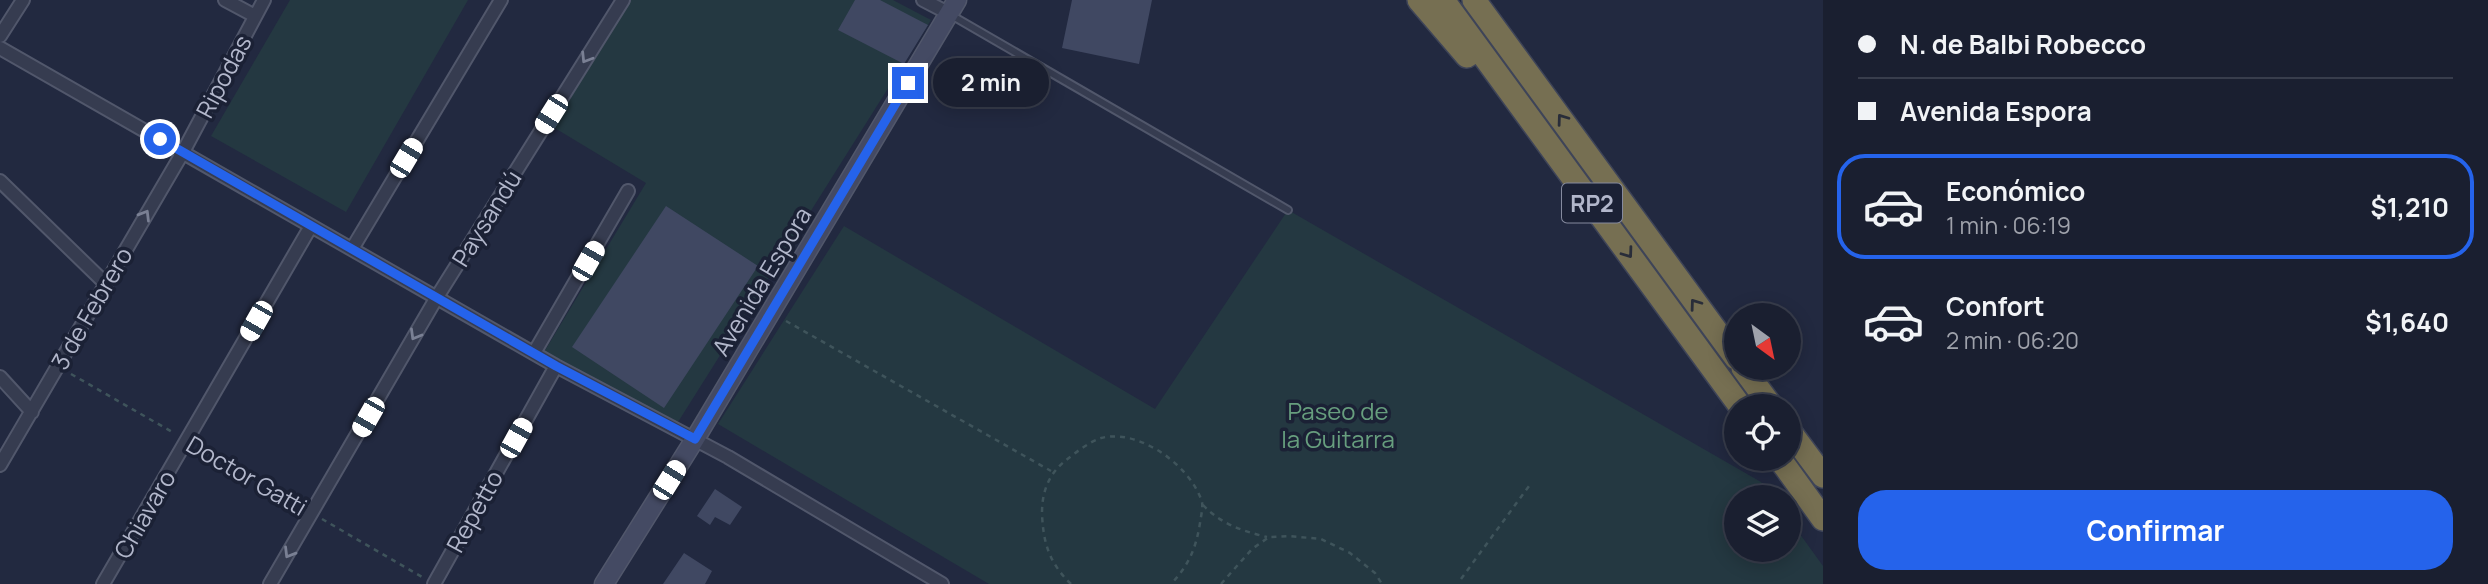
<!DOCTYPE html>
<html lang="es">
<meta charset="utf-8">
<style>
:root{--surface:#1a1f30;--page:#272c3c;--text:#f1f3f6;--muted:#9fa2ab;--line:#383d4c;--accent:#2563eb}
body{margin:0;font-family:Manrope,sans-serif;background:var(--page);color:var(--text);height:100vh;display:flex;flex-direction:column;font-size:26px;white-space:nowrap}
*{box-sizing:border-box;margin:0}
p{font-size:23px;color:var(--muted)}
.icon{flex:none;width:38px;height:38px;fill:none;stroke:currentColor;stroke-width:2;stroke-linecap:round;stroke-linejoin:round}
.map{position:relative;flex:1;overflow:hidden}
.drawer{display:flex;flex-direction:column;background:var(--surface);width:665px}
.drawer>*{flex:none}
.hud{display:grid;align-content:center;height:154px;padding:0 35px;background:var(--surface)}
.needle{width:46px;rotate:147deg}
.tools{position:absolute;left:1724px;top:303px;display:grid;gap:14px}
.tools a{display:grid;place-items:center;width:77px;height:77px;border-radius:50%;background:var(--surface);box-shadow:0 4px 18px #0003,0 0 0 2px var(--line);font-size:35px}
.end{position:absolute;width:32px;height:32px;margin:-16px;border:9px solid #2563eb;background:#fff;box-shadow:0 0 0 4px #fff}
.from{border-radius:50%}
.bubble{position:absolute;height:49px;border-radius:24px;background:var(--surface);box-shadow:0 4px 18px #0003,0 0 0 2px var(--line);font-size:23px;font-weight:700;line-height:49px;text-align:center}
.car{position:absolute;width:21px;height:42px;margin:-21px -10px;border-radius:9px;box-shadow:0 0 5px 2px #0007;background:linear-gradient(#fff 24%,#345 0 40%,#fff 0 76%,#345 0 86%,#fff 0)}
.hud b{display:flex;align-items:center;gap:24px;height:66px;font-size:26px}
.hud b+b{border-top:2px solid var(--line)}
.hud i{width:18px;height:18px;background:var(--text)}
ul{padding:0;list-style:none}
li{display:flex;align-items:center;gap:21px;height:105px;margin:0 14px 10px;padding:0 21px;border:4px solid transparent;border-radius:28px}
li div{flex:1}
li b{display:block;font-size:26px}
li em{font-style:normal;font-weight:700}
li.selected{border-color:var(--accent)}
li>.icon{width:63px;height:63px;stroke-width:1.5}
.button{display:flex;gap:14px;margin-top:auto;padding:14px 35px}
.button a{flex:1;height:80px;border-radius:28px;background:var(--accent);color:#fff;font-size:28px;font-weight:700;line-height:80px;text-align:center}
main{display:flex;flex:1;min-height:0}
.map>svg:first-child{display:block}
.green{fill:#243841}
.building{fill:#404862}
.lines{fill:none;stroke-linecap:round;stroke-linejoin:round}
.lane-casing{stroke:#51576b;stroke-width:10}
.street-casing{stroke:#51576b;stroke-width:16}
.secondary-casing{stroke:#51576b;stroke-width:21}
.highway-casing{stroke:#3e4458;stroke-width:26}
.path{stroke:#3f545b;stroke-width:2.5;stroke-dasharray:5 5;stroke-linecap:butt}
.lane{stroke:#363c50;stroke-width:6}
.street{stroke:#363c50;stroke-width:12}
.secondary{stroke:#444a63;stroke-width:18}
.highway{stroke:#766f52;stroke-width:23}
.oneway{stroke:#7a8094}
.oneway2{stroke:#292d39}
.route{stroke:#2563eb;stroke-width:9}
.labels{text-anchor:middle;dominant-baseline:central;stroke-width:7;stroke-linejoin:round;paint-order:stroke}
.shield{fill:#1b2135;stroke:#858a9e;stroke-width:2}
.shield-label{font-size:23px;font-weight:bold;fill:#b2b7cb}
.street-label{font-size:24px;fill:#b2b7cb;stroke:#1b2135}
.park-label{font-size:24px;fill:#679e7e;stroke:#1b2135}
</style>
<main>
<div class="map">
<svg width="1823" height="584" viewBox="0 0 1823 584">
<rect width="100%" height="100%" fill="#222940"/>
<!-- green -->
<path class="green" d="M290 0H468L346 212 211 136Z
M630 0H893L931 20 673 430 544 352 646 183 553 127Z
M1288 210 1761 482 1772 497H1736V550H1788L1789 519 1823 566V584H989L718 424 844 226 1155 409Z"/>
<!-- building -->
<path class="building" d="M855 0H880L928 25 904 64 838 30Z
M1072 0H1152L1139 64 1062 48Z
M666 206 758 266 664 408 572 347Z
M715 489 742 507 730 525 715 517 710 525 697 516Z
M684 553 712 571 705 584H663Z"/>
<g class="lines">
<!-- lane casing -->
<g class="lane-casing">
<path id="lane" d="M951 15 1288 210"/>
</g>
<!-- street casing -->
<g class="street-casing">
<path id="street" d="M225 0 255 16
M923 0 950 14
M0 36 23 0
M0 48 556 366 728 457 942 584
M0 181 105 283
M352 249 501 0
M534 353 628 191
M0 377 32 412
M0 465 183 152 264 0
M103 584 311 226
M270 584 437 297 623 0
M434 584 556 366"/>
</g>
<!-- secondary casing -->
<g class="secondary-casing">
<path id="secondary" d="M604 584 695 439 957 0"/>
</g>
<!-- highway casing -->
<g class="highway-casing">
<path id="highway" d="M1419 0 1467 56
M1443 0 1740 406
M1474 0 1736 358
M1743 368 1771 406
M1788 429 1823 476
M1779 458 1823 519"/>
</g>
<!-- path -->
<path class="path" d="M786 321 1051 471
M71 374 174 433
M198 447 298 505
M1203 505C1221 524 1242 531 1267 537
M322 519 422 577
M1461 579 1529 486
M1071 584C1049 563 1043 542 1042 513 1042 491 1049 474 1065 461 1075 453 1089 442 1101 438 1139 428 1191 466 1202 502 1203 508 1201 516 1200 523 1196 548 1189 565 1171 584
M1221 584 1252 549 1269 537 1289 536 1321 539 1350 553 1375 573 1382 584"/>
<!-- lane -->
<use href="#lane" class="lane"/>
<!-- street -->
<use href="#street" class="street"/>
<!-- secondary -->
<use href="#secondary" class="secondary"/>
<!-- highway -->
<use href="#highway" class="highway"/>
</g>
<!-- one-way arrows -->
<defs><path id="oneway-chevron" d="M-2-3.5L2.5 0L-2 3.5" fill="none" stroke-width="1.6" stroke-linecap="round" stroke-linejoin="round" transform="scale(1.75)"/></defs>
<g class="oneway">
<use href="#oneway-chevron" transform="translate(586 58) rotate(122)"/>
<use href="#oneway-chevron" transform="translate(145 215) rotate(-59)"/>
<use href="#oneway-chevron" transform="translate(415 335) rotate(120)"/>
<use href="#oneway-chevron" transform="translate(289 553) rotate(121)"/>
</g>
<g class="oneway2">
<use href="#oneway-chevron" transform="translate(1562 119) rotate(-126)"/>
<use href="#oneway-chevron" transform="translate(1628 253) rotate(54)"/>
<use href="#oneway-chevron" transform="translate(1695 304) rotate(-126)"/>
</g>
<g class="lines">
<!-- route -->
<path class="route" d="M160 139 556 366 695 439 908 83"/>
</g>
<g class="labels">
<!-- shield labels -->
<rect class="shield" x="1562" y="183.5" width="60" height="39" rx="5"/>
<g class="shield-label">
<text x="1592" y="203">RP2</text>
</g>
<!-- street labels -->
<g class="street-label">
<text transform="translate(223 76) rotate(-62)">Ripodas</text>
<text transform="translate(486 218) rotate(-58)">Paysandú</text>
<text transform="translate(761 281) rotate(-59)">Avenida Espora</text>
<text transform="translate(91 308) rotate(-60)">3 de Febrero</text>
<text transform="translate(247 475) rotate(30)">Doctor Gatti</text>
<text transform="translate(474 511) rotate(-61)">Repetto</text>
<text transform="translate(144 514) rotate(-60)">Chiavaro</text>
</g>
<!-- park labels -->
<g class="park-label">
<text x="1338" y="410">Paseo de<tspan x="1338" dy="28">la Guitarra</tspan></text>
</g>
</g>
</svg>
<div class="tools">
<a><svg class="needle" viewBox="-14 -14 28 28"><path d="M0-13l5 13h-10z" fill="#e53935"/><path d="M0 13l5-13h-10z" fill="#9fa2ab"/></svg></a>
<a><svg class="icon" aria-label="locate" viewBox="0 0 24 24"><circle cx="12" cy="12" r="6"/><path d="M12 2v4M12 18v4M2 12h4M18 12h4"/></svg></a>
<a><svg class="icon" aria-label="layers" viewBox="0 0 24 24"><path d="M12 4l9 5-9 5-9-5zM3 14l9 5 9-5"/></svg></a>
</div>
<i class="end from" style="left:160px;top:139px"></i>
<i class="end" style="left:908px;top:83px"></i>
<div class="bubble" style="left:933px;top:58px;width:116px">2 min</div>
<i class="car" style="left:551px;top:114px;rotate:212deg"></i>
<i class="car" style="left:406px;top:158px;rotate:31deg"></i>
<i class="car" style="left:588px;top:261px;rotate:30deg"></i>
<i class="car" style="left:256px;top:321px;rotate:210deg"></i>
<i class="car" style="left:368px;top:417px;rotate:210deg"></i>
<i class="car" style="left:516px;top:438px;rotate:29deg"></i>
<i class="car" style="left:669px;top:480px;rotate:32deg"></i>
</div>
<section class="drawer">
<div class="hud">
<b><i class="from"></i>N. de Balbi Robecco</b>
<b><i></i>Avenida Espora</b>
</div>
<ul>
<li class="selected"><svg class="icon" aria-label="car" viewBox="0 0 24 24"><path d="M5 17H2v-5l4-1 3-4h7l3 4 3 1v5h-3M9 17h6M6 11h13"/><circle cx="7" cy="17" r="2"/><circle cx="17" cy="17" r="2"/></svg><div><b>Económico</b><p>1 min · 06:19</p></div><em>$1,210</em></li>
<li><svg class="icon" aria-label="car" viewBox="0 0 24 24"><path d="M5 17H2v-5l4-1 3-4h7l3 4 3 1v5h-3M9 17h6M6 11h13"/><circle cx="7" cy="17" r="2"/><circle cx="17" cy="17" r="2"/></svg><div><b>Confort</b><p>2 min · 06:20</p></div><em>$1,640</em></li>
</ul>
<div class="button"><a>Confirmar</a></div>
</section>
</main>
